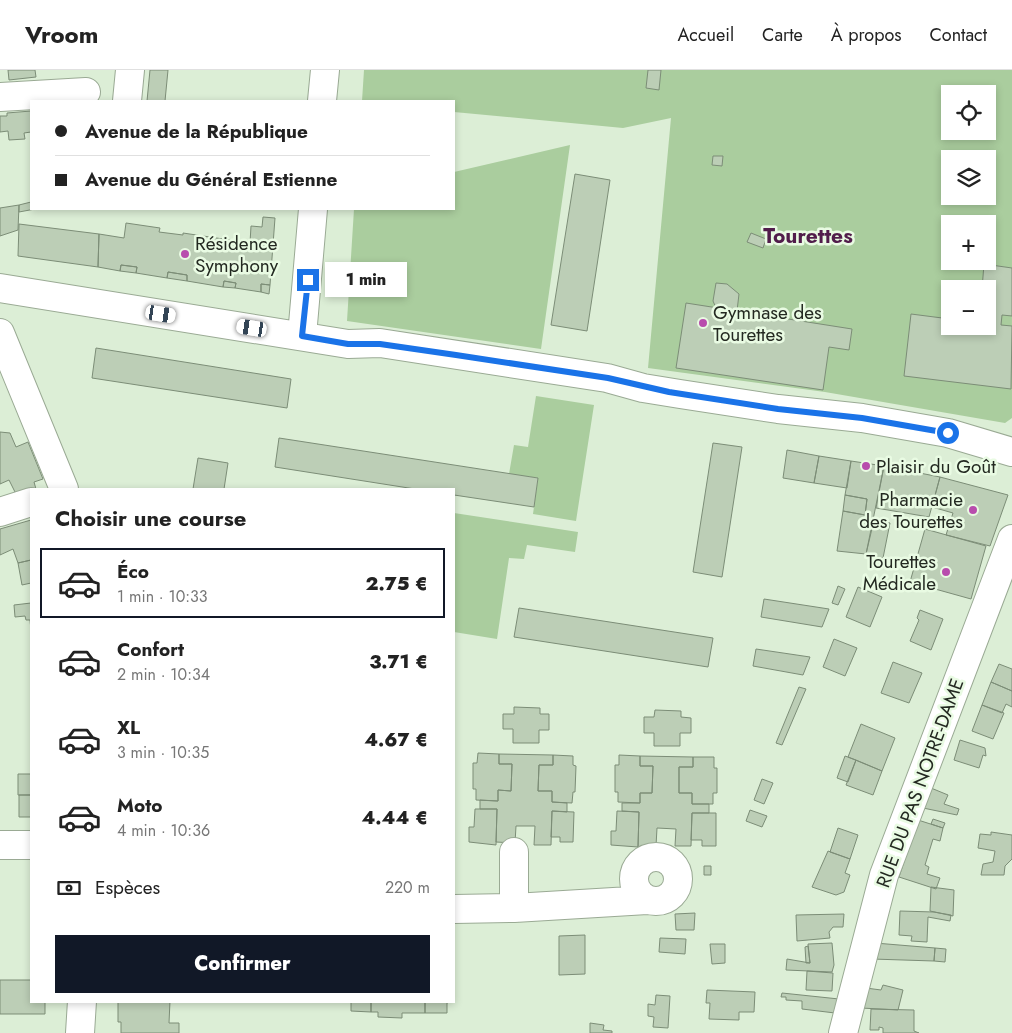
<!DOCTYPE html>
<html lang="fr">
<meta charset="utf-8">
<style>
:root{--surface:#fff;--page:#f2f2f2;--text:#222;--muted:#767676;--line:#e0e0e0;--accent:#111827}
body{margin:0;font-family:Jost,sans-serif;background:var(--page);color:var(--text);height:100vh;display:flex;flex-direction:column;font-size:19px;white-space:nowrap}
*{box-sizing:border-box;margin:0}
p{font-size:16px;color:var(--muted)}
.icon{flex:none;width:28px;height:28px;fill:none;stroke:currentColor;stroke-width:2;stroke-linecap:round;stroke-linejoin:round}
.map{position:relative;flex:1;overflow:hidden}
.sheet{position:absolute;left:30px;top:418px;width:425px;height:515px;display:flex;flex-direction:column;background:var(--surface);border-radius:0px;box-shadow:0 2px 8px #0003}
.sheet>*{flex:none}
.top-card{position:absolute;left:30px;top:30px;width:425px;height:110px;border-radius:0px;box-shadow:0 2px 8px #0003;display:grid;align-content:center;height:110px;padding:0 25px;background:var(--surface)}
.buttons{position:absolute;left:941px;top:15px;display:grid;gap:10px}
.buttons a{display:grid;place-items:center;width:55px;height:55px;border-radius:0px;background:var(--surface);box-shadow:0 2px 8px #0003;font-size:25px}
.end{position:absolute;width:22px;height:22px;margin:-11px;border:6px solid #1a73e8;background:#fff;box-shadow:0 0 0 2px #fff}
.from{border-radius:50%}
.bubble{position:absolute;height:35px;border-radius:0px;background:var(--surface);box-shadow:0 2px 8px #0003;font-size:16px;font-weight:800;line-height:35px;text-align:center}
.car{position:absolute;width:15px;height:30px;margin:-15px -8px;border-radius:6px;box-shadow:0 0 4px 1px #0007;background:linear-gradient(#fff 24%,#345 0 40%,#fff 0 76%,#345 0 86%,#fff 0)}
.top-card b{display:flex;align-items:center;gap:18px;height:48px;font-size:19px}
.top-card b+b{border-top:1px solid var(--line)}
.top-card i{width:12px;height:12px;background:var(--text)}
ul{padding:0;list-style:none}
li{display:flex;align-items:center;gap:15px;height:70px;margin:0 10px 8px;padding:0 15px;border:2px solid transparent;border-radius:0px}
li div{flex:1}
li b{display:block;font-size:19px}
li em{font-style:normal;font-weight:800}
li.on{border-color:var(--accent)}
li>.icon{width:45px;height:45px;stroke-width:1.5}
h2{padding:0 25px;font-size:22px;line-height:60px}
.pay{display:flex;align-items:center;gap:12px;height:55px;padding:0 25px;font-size:19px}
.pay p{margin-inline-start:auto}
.button{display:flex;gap:10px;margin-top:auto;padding:10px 25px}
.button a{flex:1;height:58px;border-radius:0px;background:var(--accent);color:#fff;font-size:20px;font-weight:800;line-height:58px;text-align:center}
header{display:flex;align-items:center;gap:30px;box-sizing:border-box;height:70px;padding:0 25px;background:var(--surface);border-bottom:1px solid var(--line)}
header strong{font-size:24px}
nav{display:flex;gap:28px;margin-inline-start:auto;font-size:18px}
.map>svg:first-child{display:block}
.green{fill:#aacd9e;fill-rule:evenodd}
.building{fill:#bcceb6;stroke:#7c8d77}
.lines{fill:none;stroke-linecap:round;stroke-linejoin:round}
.minor-casing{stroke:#9aaa94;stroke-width:30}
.minor{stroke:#fff;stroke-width:28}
.route{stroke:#1a73e8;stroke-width:6}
.poi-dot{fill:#b84dad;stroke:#e9fbe3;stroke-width:2}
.labels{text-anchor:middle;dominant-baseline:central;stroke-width:5;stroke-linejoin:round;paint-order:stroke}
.poi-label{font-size:19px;fill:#232921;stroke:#e9fbe3;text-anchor:start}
.street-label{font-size:19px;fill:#232921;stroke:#e9fbe3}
.quarter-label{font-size:21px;font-weight:bold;fill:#511d4b;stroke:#e9fbe3}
</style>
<header>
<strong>Vroom</strong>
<nav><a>Accueil</a><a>Carte</a><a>À propos</a><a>Contact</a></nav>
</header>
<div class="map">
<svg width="1012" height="963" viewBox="0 0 1012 963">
<rect width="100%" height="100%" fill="#dceed6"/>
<!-- green -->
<path class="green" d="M364 0H1012V348L1005 353 825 322 648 298 671 48 623 58 454 42V31H362ZM950 24H988V61H950ZM950 89H988V126H950ZM950 154H988V191H950ZM950 219H988V256H950Z
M570 75 541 279 347 251 354 139H454V102Z
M536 326 594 335 576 451 533 444 538 408 509 404 514 375 528 377Z
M454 443 578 462 575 482 527 475 524 489 509 488 497 569 454 562Z"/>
<!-- building -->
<path class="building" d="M8 0H35L36 7 9 10Z
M150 0H168L165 31H147Z
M648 0H661L659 20 646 18Z
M31 41V62L24 63 25 69 9 70 8 61 0 62V46H7V43Z
M713 86H723L722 96 712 95Z
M575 104 610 110 587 261 551 255Z
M31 132V139H35L19 142V135Z
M19 135 18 160 0 166V138Z
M263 147 275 148 270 215 261 214V222L235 218 236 213 224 211 223 217 187 211V205L168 202 167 208 136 203 137 197 121 195 120 201 98 197 99 164 124 168 126 153 160 158 159 162 183 165V163L250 173 251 156 262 157Z
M19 154 99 164 98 197 18 186Z
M751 163 766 169 763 178 747 172Z
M984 194 1012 198V246L1002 245 1001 255 1012 256 1011 319 904 306 911 244 950 249V256H988V253L993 254 995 244 988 243V219H982Z
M121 195 137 197 136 203 120 201Z
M168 202 187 205V211L167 208Z
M224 211 236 213 235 218 223 217Z
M716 213 727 214 739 224 737 241 716 238 713 231Z
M261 214 270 215 269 224 261 222Z
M686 233 852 259 849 280 829 277 823 320 676 298Z
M96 278 291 309 287 338 92 308Z
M0 362 10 363 16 377 28 372 43 409 34 412 36 419H31L18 428 9 410 0 414Z
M279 368 538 408 534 437 454 425V419H415L275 397Z
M713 373 742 377 722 507 693 502Z
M787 380 819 386 814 413 783 408Z
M819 386 851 391 847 418 814 413Z
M198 388 228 393 224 419H193Z
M851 391 884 396 866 484 837 481 843 441 865 445 867 429 845 425Z
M884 396 940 407 929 447 876 438Z
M940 407 1008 425 990 476 946 465 953 443 932 437Z
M845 425 867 429 865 445 843 441Z
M31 450V490L18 493 13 479 0 485V459Z
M874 450 890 453 883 488 866 484Z
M925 459 986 476 971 529 910 512Z
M31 490V513L22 515 18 493Z
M838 516 845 519 838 535 832 533Z
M858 517 882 527 870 557 846 547Z
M764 529 829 539 822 557 761 547Z
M31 533V560L30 550H26L25 546 15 547 14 535Z
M519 538 713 568 708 597 514 567Z
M920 540 943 549 931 580 910 571 919 550 917 548Z
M834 569 857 578 845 606 823 597Z
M756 579 810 587 803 605 753 596Z
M893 592 922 603 909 633 881 623Z
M999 594 1012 599V621L991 612Z
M991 612 1012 621V637L1006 634 1002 643 982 635Z
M799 617 806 619 782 675 776 673Z
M982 635 1004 643 993 669 972 661Z
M514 637 540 638V644H549V660H539V673H513V659H503V644H514Z
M655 640 681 641V647L691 648V663H680V676H654V663H644V647H654Z
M861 654 895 668 882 701 848 687Z
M960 670 985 678 986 686 983 685 979 698 954 690Z
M478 683 499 684V694H512L511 721 498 720V731L476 730V719H473V693H477Z
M499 684 553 685V695H539L538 721H552V732L567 733V742L552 741 551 775H534L535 756H516L515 773 496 772 497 739H480V730L498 731V720L511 721 512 694H499Z
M553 685 573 686V695L576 696 575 722H573L572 733 552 732V721H538L539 695H553Z
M619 685 640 686V696H653L652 723H640V733L618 732V722H615V695H619Z
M640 686 693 687V697H679V723H692V734H709V743H692L691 776H675L676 759 657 758 656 776 638 777 639 742 622 741V733H640V723H652L653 696H640Z
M845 686 856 690 848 712 837 708Z
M693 687H714V698H717V723H713V734H692V723H679V697H693Z
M856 690 882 701 873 725 846 715Z
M18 704H31V725H18Z
M762 709 773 713 764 734 754 730Z
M931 718 948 725 944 734 959 739 957 745 923 738Z
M19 725H31V747H19Z
M475 739H497L496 775 469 772V757H474Z
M750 740 767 746 762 757 746 751Z
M552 741 574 742 573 772H560V767H551Z
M617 741 639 742 638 777 611 775V761H616Z
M692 743H716V776H702V770H691Z
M933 749 945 753 943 758 931 754Z
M918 750 943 758 940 771 933 769 925 795 929 797 927 804 940 808 936 819 899 807Z
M838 758 858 765 850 789 830 782Z
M991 762 1012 765V789L1005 796 1004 805H981L983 794 993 792 995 781 978 778 980 764 991 765Z
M828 781 850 789 845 803 850 805 844 822 836 825 812 817Z
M704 796H711V805H704Z
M931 817 954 820 953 846 930 841Z
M900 841 934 842 951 845 950 851 928 847 927 872 911 871 912 866 899 865Z
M695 843 694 860H676L675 844Z
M844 844 843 857H833L829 862 830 868 797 871 796 845Z
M585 865V904L559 905V866Z
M660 868 686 869 685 884 659 882Z
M832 873 834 895 832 902 786 900 787 889 810 893 808 874Z
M875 873 935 878 934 891 872 889Z
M710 874H725V893L712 894Z
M808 876 810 893H806L805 877Z
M935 878 946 879 945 892 934 891Z
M807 901 833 903 832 921 806 920Z
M0 910H31V931H45V944H0Z
M883 915 903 920 898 940 861 938 866 918 881 920Z
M707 920 755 922 754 942H739V950L709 949 710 933H706Z
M782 923 839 929 835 943 802 939V931L786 930V927H781Z
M656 925 670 926 668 958 653 957 654 947 648 946V934L655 935Z
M118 931H170L169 953H179V963H121V952H118Z
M351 931H371V942L351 941Z
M371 931 425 932V943H402V948L378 947V942H371Z
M451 931 447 933V943H425V932H412Z
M871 939 914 940V961L919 963H883V958L879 957V960H870Z
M590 953 604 955 603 960 612 961V963H590Z"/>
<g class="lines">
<!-- minor casing -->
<g class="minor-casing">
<path id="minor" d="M0 27 86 22
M127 31 130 0
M322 31 325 0
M0 218 348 274 380 273 607 308 643 318 680 324 778 339 862 348 948 363 1012 382
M0 263 64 419
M302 266 313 139
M0 442 31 432
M0 775H31
M634 809a22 22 0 1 1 44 0a22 22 0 1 1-44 0Z
M514 838V782
M454 839 514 838 647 830
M80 963 82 931
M843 963 884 805 1012 469"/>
</g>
<!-- minor -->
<use href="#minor" class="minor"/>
</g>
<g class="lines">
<!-- route -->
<path class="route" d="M308 210 302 266 348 274H380L456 285 608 308 669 322 778 339 862 348 948 363"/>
</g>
<!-- markers -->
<g class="poi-dot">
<circle cx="185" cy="184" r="5"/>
<circle cx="703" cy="253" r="5"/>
<circle cx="866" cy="396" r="5"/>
<circle cx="973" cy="440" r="5"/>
<circle cx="946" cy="502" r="5"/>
</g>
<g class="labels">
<!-- poi labels -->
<g class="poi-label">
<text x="195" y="173">Résidence<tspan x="195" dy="22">Symphony</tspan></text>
<text x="713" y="242">Gymnase des<tspan x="713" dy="22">Tourettes</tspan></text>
<text x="876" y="396">Plaisir du Goût</text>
<text x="963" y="429" text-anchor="end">Pharmacie<tspan x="963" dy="22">des Tourettes</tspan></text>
<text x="936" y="491" text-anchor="end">Tourettes<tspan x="936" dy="22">Médicale</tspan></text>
</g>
<!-- street labels -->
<g class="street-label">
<text transform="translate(920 713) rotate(-70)">RUE DU PAS NOTRE-DAME</text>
</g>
<!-- quarter labels -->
<g class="quarter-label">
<text x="808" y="166">Tourettes</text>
</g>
</g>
</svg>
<div class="buttons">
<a><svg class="icon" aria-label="locate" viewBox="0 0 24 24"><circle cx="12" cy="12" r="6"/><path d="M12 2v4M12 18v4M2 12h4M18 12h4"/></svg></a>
<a><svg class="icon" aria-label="layers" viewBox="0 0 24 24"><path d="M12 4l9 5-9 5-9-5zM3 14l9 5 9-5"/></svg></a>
<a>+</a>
<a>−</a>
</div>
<i class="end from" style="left:948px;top:363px"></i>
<i class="end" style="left:308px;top:210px"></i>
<div class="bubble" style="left:325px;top:192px;width:82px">1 min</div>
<i class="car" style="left:161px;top:244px;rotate:99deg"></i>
<i class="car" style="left:252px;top:258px;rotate:279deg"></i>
<div class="top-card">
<b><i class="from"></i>Avenue de la République</b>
<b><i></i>Avenue du Général Estienne</b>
</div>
<section class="sheet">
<h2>Choisir une course</h2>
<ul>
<li class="on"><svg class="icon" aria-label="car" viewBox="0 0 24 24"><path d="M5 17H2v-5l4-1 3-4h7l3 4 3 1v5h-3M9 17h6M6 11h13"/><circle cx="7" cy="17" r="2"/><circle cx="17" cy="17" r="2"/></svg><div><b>Éco</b><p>1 min · 10:33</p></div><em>2.75 €</em></li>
<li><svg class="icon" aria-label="car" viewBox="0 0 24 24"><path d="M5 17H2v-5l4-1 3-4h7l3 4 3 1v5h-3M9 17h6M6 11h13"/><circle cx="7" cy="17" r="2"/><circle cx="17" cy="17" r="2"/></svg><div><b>Confort</b><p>2 min · 10:34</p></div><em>3.71 €</em></li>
<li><svg class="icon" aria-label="car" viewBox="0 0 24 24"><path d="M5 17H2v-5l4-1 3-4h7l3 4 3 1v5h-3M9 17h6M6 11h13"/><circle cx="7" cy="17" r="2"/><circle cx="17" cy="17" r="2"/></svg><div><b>XL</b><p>3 min · 10:35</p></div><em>4.67 €</em></li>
<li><svg class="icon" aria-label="car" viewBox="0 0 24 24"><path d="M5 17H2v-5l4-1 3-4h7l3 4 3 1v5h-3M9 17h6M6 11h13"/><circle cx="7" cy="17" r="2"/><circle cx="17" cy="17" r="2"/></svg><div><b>Moto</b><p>4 min · 10:36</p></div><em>4.44 €</em></li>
</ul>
<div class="pay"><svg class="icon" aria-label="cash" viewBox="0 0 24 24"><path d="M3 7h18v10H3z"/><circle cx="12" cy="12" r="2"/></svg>Espèces<p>220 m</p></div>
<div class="button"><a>Confirmer</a></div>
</section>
</div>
